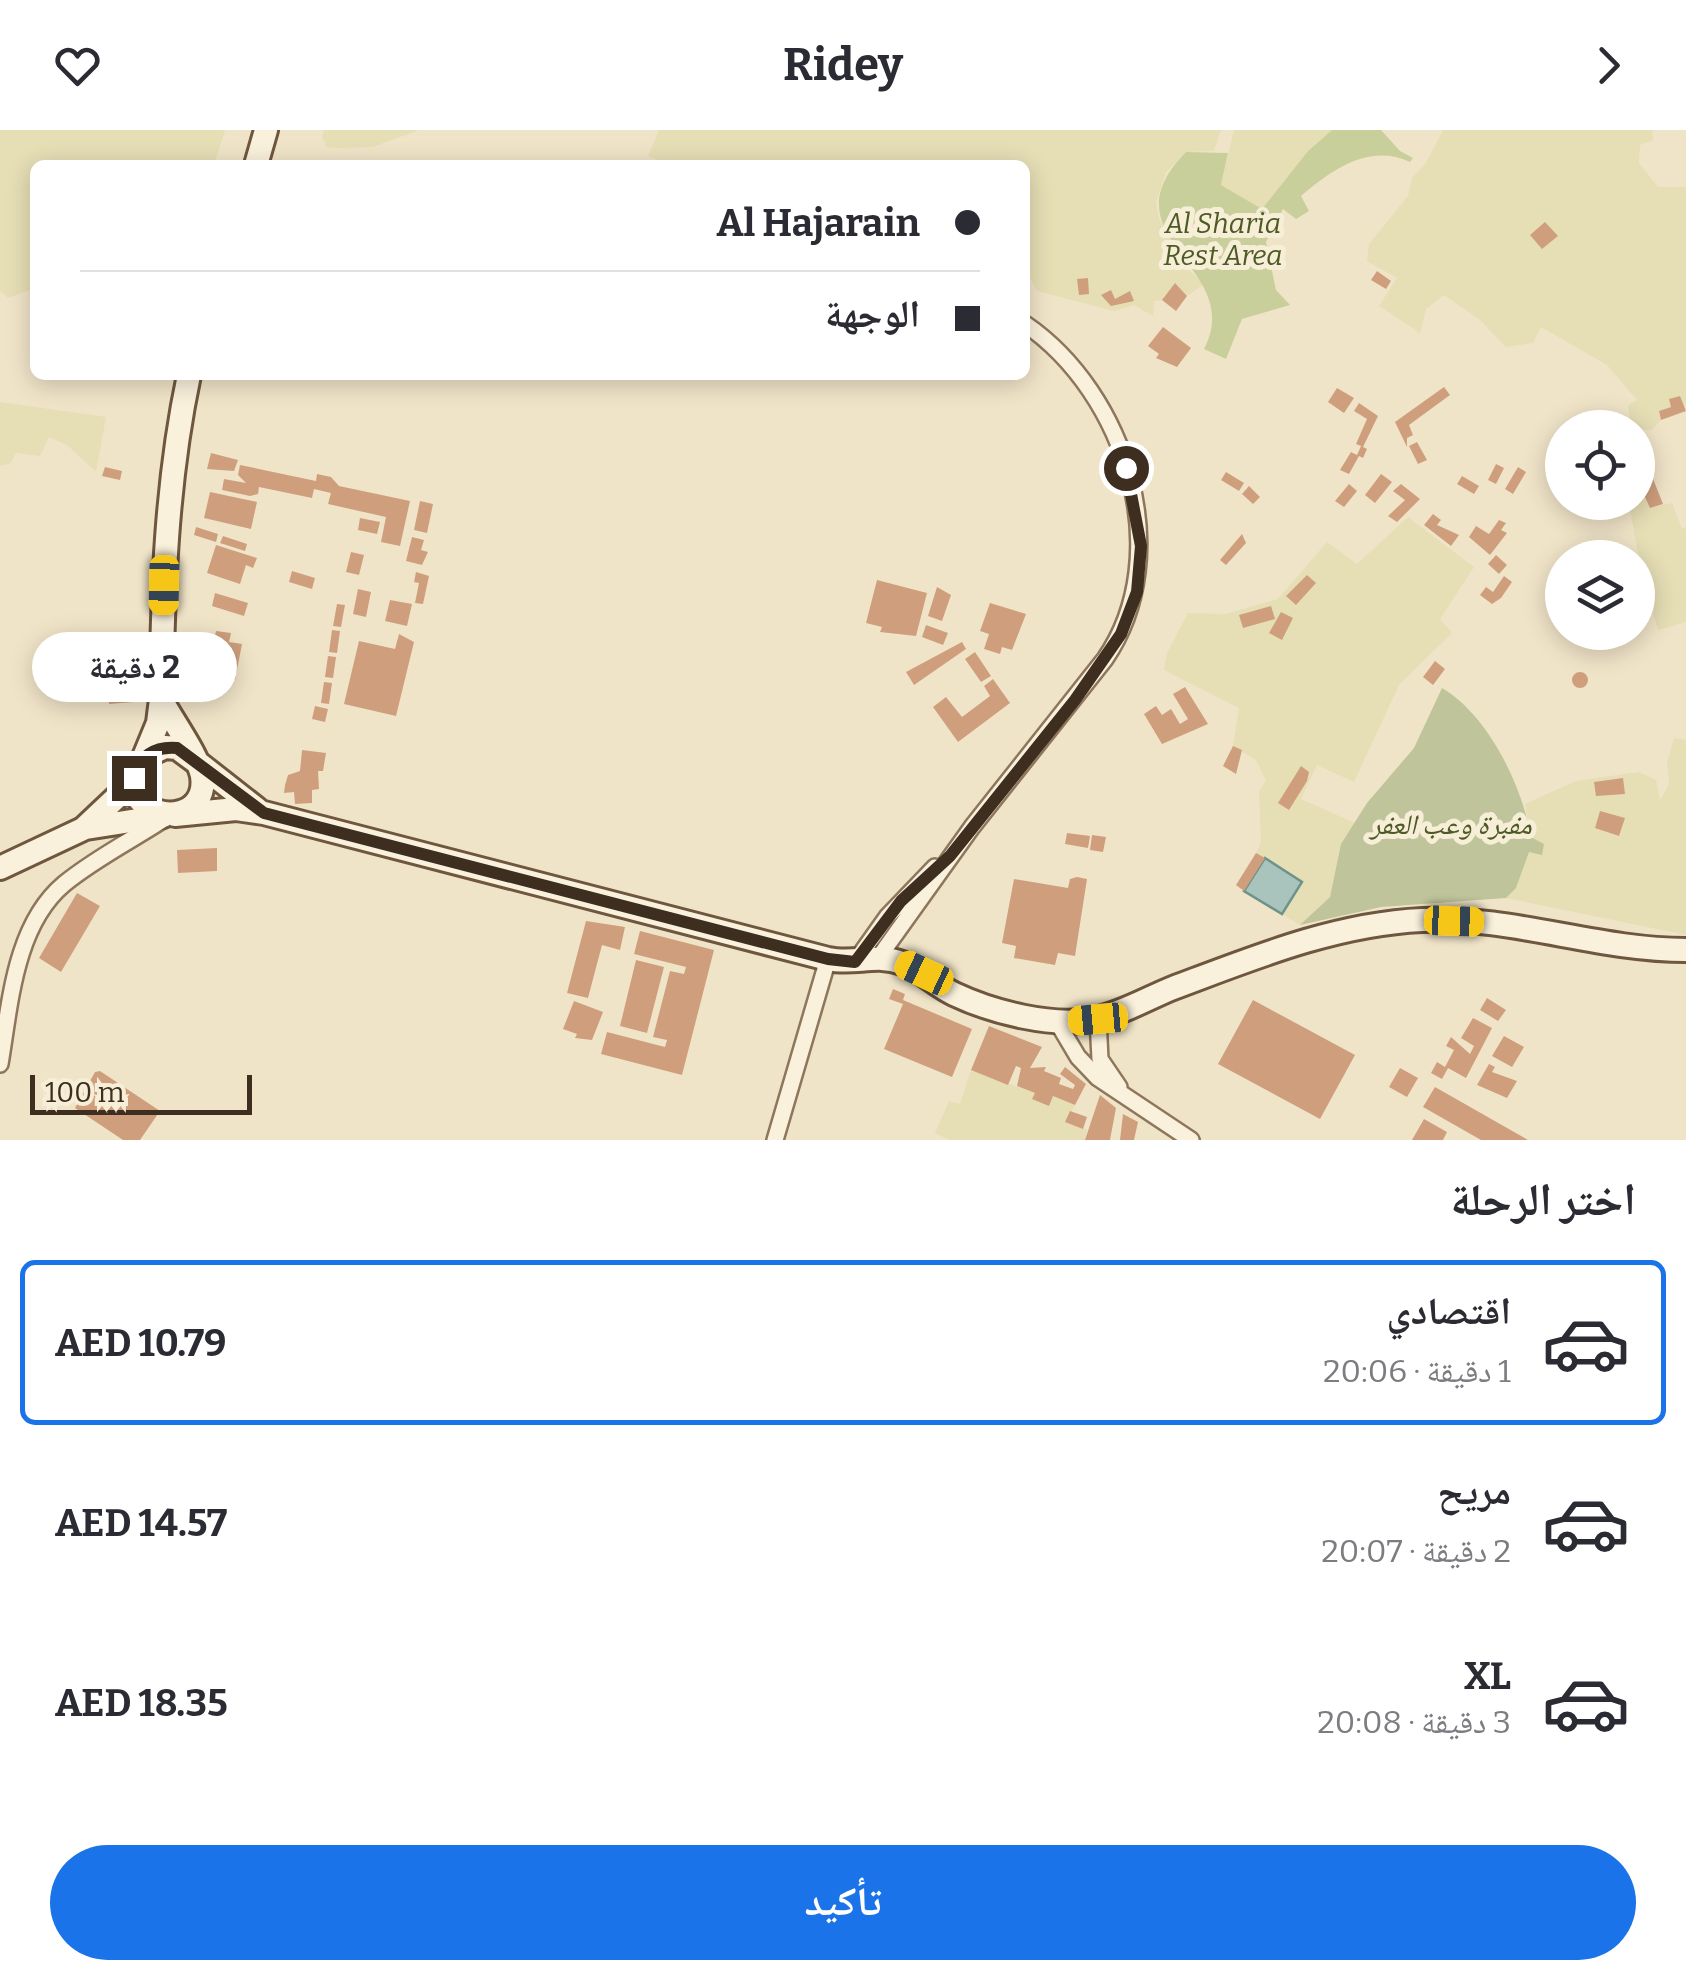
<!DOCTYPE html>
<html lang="ar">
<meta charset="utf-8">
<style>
:root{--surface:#fff;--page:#f7f7f7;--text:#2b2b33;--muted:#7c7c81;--line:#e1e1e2;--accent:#1a73e8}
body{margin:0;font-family:Bitter,"Noto Naskh Arabic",serif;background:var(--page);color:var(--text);direction:rtl;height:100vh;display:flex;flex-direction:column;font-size:38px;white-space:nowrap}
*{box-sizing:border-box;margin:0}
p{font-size:32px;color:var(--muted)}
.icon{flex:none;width:55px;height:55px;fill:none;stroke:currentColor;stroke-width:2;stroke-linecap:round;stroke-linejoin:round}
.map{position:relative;height:1010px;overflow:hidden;direction:ltr}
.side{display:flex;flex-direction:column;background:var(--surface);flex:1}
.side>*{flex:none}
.guide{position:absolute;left:30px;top:30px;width:1000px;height:220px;border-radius:15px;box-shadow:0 5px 25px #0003;direction:rtl;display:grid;align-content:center;height:220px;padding:0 50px;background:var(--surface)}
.buttons{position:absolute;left:1545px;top:280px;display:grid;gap:20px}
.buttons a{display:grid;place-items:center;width:110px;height:110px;border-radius:50%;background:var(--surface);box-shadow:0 5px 25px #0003;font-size:50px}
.scale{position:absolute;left:30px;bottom:25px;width:222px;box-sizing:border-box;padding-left:10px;border:5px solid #3d2e20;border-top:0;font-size:28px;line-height:35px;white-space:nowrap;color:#3d2e20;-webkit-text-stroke:8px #f7eed8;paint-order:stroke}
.end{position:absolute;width:45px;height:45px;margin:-22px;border:12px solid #3d2e20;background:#fff;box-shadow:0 0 0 5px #fff}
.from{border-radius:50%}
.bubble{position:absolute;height:70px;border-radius:35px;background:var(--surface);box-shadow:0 5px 25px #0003;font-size:32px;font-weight:700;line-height:70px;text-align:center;direction:rtl}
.car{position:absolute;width:30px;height:60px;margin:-30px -15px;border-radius:12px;box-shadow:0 0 8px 2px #0007;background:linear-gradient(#f5c518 24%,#345 0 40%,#f5c518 0 76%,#345 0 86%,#f5c518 0)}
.guide b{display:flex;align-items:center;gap:35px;height:95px;font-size:38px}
.guide b+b{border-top:2px solid var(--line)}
.guide i{width:25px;height:25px;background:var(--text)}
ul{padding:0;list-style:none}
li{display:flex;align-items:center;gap:30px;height:165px;margin:0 20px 15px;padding:0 30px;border:5px solid transparent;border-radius:15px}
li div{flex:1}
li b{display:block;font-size:38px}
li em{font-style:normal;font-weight:700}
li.current{border-color:var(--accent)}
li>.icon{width:90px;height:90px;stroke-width:1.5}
h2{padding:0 50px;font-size:45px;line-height:120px}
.button{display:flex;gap:20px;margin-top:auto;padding:20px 50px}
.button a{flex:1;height:115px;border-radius:60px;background:var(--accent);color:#fff;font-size:40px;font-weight:700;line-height:115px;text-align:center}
header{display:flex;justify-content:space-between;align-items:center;height:130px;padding:0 50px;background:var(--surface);font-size:45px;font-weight:700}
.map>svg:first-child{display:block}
.farmland{fill:#e6deb5}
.green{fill:#c9cf9b}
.cemetery{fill:#bfc49a}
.water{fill:#a9c4bc;stroke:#6f938a;stroke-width:2.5}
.building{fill:#cf9f7d}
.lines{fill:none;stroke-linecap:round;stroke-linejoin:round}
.street-casing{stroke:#8d765c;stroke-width:20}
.secondary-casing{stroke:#6f573f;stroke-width:28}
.street{stroke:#faf1dc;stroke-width:15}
.secondary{stroke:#faf1dc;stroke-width:22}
.route{stroke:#3d2e20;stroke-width:12}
.labels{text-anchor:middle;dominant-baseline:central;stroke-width:10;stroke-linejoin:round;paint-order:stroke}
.park-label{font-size:28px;font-style:italic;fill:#4d5a26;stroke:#f7eed8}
</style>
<header><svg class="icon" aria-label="forward" viewBox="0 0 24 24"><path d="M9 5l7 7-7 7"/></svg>Ridey<svg class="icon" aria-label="heart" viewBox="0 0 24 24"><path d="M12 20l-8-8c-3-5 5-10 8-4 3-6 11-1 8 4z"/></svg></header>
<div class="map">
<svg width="1686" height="1010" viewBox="0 0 1686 1010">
<rect width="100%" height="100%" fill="#f0e4c8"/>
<!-- farmland -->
<path class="farmland" d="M0 0H225L214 35H35V158L8 168 0 161Z
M324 0H419L373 17 340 18 327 17 322 7Z
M659 0H1221L1214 21 1186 22 1166 42 1156 72 1159 89 1189 140 1204 154 1187 166 1175 153 1162 170 1154 171 1153 186 1134 175 1114 181 1037 161 1025 138V35H672L648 26Z
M1234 0H1332L1308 21 1262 79 1221 55Z
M1443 0H1652L1653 10 1640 15 1639 33 1658 57H1686V274L1682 276 1680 266 1670 269 1671 277 1659 281 1661 290 1651 300H1639L1631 293 1628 276 1637 270 1607 235 1541 197 1533 213 1506 217 1480 190 1444 165 1426 179 1420 203 1379 176 1397 148 1367 131 1369 114 1408 66 1412 48 1426 33Z
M0 272 106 287 96 342 67 315 49 307 40 326 16 323 11 333 0 336Z
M1644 367 1650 378 1672 373 1682 399 1686 397V492L1658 500 1642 446 1629 373Z
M1408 387 1474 437 1440 489 1452 503 1399 555 1354 652 1317 635 1301 669 1355 693 1341 714 1330 767 1300 795 1282 784 1302 752 1256 723 1261 712 1259 661 1266 651 1256 630 1233 616 1239 578 1164 540 1167 523 1188 483 1225 484 1278 469 1327 412 1357 434Z
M1674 608 1686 610V805L1506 768 1516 758 1529 722 1544 714 1531 707 1525 674 1576 651 1639 642 1656 650 1660 671 1669 654 1667 633Z
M971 940 1035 963 1049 975 1053 966 1075 975 1066 992 1087 1000 1085 1010H949L935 1003 949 971 960 974Z"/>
<!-- green -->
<path class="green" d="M1332 0H1381L1400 21 1413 28 1410 32C1369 13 1332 40 1301 66L1309 81 1296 89 1283 79 1266 112 1276 160 1290 175 1242 189 1226 229 1204 219C1247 136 1101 108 1186 22L1228 23 1221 55 1262 79 1308 21Z"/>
<!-- cemetery -->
<path class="cemetery" d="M1442 558C1488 585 1522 655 1531 707L1544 714 1542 725 1529 722 1516 758 1506 768 1381 777 1300 795 1330 767 1341 714 1367 673 1414 618Z"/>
<!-- water -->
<path class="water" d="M1265 728 1302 752 1282 784 1244 761Z"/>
<!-- building -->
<path class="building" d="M1545 92 1558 106 1542 119 1530 105Z
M1377 141 1391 151 1386 159 1371 150Z
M1088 148 1089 164 1079 165 1077 149Z
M1175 153 1187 166 1176 181 1162 170Z
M1111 160 1115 169 1130 161 1134 171 1111 176 1101 165Z
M1163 197 1191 218 1177 237 1156 228 1159 224 1148 216Z
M1444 257 1450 265 1409 295 1413 305 1407 308V317L1395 292Z
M1337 258 1354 268 1344 283 1328 272Z
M1680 266 1686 281 1661 290 1659 281 1671 277 1669 269Z
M1359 273 1378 286 1363 317 1367 319 1363 328 1359 326 1349 344 1340 340 1351 322 1357 325 1361 316 1356 314 1367 289 1354 281Z
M1638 311 1663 374 1650 378 1638 352Z
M1417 312 1427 330 1418 334 1409 316Z
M211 323 238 330 234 341 207 339Z
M1496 334 1504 338 1496 354 1488 350Z
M240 335 316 351 317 344 331 347 339 356 410 371 400 416 381 412 386 387 328 374 331 363 314 359 312 368 259 357 258 364 250 366 222 360 224 349 246 353 238 345Z
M105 337 122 341 120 350 102 346Z
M1518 337 1526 342 1513 364 1505 359Z
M1226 342 1244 353 1239 361 1221 350Z
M1381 344 1392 352 1375 373 1365 365Z
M1462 346 1479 356 1474 364 1457 354Z
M1349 354 1357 361 1344 377 1335 371Z
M1401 354 1420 369 1397 392 1388 386 1405 370 1393 361Z
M1249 356 1260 367 1253 374 1242 364Z
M210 362 257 372 251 399 204 388Z
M420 371 433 374 427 403 414 400Z
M1433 384 1441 390 1437 395 1459 405 1451 416 1424 395Z
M360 388 380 392 377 404 358 400Z
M1499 390 1506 393 1501 400 1507 403 1490 425 1469 407 1476 396 1489 404Z
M196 397 218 404 216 412 194 405Z
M1242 404 1246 413 1226 435 1220 430Z
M223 406 247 414 245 421 220 413Z
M412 407 424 410 421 420 428 422 422 435 406 431Z
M216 415 257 428 253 438 246 435 240 454 207 443Z
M351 422 364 425 359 445 346 442Z
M1496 425 1507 435 1499 444 1488 434Z
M292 441 315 448 312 459 289 452Z
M416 442 429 446 423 474 415 473 419 453 414 452Z
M1307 445 1316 453 1296 475 1286 466Z
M1504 446 1512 452 1501 468 1492 474 1480 465 1486 457 1493 462Z
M877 450 927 463 916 506 880 502 882 497 866 493Z
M937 457 951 465 942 491 928 486Z
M358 459 371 462 366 487 353 484Z
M215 463 248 473 244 486 212 476Z
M390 470 412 474 407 496 385 491Z
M990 473 1026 484 1012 520 1002 517 1000 524 984 519 989 504 980 501Z
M337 474 345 475 341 497 333 496Z
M1271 476 1275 489 1243 498 1239 485Z
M1281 482 1293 488 1282 510 1269 503Z
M926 495 948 503 943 515 922 507Z
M332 500 340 501 337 523 329 522Z
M216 501 231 503 229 512 242 514 235 550 198 544 204 508 214 510Z
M399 504 414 512 396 586 344 574 359 511 395 519Z
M962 512 966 519 914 555 906 542Z
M975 522 991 546 981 552 965 529Z
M130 524 133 572 109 574V569H102L101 556 80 557V549L96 548 100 539 111 538V531Z
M328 526 336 527 333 548 325 547Z
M1435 531 1445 539 1433 555 1423 547Z
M1572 550a8 8 0 1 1 16 0a8 8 0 1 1-16 0Z
M993 549 1010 573 958 612 933 577 946 567 962 587 990 566 984 556Z
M324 552 332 553 329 574 321 573Z
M1185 557 1208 594 1162 614 1144 584 1156 576 1162 585 1171 579 1180 594 1188 589 1173 564Z
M315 576 328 579 325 592 312 589Z
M1233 616 1242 620 1236 644 1223 636Z
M302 620 326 623 323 641H318L319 659 312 660V673L295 674 294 662 284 663 285 655 288 645 300 641Z
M1301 636 1309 642 1307 651 1289 680 1278 673Z
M1623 648 1625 664 1596 666 1594 652Z
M1600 681 1625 688 1619 706 1595 698Z
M1067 703 1090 706 1088 718 1065 714Z
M1092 705 1106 707 1103 722 1090 720Z
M217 718V741L178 743 177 720Z
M1256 723 1265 728 1244 761 1236 755Z
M1077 747 1087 749 1075 826 1058 823 1055 835 1014 828 1016 816 1002 813 1014 749 1068 758 1070 749Z
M77 763 100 776 61 842 39 828Z
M586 791 625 797 620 820 602 815 588 868 567 863Z
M640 801 714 820 682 945 601 924 607 902 665 917 667 910 653 907 670 841 684 844 686 837 634 824Z
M636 830 664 837 647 903 620 896Z
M893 859 905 864 903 870 972 899 952 947 884 919 903 874 889 869Z
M1487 868 1506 880 1498 891 1480 880Z
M1253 870 1355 925 1320 989 1218 934Z
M574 871 603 882 592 910 575 908 577 904 563 899Z
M1473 888 1492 898 1466 948 1448 938 1442 949 1431 943 1437 932 1445 937 1454 920 1446 916 1451 907 1470 924 1474 916 1461 908Z
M989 896 1042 917 1030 938 1046 937 1044 941 1061 948 1059 954 1073 959 1075 955 1060 944 1065 937 1086 954 1075 975 1053 966 1049 976 1032 969 1035 963 1017 956 1021 938 1016 936 1008 955 971 940Z
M1504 906 1524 917 1512 937 1492 926Z
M1489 934 1495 937 1492 942 1517 951 1507 968 1477 955Z
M1400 938 1418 948 1407 967 1389 957Z
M100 941 160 981 140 1010H123L75 978 95 942Z
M1435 957 1528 1010H1481L1423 977Z
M1100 965 1116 978 1110 1010H1085Z
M1070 981 1087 987 1083 999 1065 992Z
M1123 984 1138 992 1134 1010H1120Z
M1424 989 1447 1002 1443 1010H1412Z"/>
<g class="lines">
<!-- street casing -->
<g class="street-casing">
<path id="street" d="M879 827 972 697 1105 529C1177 424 1126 263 1025 194
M855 832 887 787 935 737
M1098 889 1100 929 1119 957
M1056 890 1078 927 1098 948 1191 1010
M0 934C10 876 14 796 64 754 93 730 130 711 161 691
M775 1010 828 829"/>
</g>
<!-- secondary casing -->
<g class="secondary-casing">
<path id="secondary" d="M256 35 266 0
M144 627 158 593 161 569C163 460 166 353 189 245
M197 632 257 679
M136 637 138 668C159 695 208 686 202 646 198 625 172 590 161 569
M175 685 236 679 264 683 828 829C854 835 877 823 902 833 922 840 935 855 954 864 992 882 1053 898 1095 889 1121 884 1148 868 1173 858 1253 828 1335 794 1422 790 1512 786 1597 820 1686 820
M86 698 163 686
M0 738 83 699 118 666 144 627 165 617 177 618 196 632"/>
</g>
<!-- street -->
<use href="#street" class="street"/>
<!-- secondary -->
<use href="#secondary" class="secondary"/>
</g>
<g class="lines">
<!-- route -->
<path class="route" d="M134 648C139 626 155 616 177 618L264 683 828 829 855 832 901 771 950 726 1075 570 1121 504 1137 462 1141 416 1126 338"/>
</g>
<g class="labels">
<!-- park labels -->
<g class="park-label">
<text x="1223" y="93">Al Sharia<tspan x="1223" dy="32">Rest Area</tspan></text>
<text x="1451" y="694">مفبرة وعب العفر</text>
</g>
</g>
</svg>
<div class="buttons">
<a><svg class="icon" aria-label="locate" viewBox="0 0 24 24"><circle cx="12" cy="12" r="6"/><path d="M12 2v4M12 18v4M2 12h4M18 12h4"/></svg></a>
<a><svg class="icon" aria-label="layers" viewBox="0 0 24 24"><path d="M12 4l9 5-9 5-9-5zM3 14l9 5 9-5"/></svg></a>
</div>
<div class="scale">100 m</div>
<i class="end from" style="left:1126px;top:338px"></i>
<i class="end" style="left:134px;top:648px"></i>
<div class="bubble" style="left:32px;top:502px;width:205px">2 دقيقة</div>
<i class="car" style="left:164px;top:455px;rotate:181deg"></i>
<i class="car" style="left:1454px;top:791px;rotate:92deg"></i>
<i class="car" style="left:924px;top:843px;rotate:295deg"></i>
<i class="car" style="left:1098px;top:889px;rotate:265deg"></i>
<div class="guide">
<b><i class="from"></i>Al Hajarain</b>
<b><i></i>الوجهة</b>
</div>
</div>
<section class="side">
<h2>اختر الرحلة</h2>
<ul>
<li class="current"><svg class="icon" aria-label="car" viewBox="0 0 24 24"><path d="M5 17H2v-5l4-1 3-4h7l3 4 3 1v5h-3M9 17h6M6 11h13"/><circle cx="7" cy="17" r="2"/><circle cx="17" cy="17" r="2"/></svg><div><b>اقتصادي</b><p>1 دقيقة · 20:06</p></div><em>AED 10.79</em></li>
<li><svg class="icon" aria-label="car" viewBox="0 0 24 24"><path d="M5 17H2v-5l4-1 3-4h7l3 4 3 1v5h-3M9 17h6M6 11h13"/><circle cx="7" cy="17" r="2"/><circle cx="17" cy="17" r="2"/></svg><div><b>مريح</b><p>2 دقيقة · 20:07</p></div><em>AED 14.57</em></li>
<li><svg class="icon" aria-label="car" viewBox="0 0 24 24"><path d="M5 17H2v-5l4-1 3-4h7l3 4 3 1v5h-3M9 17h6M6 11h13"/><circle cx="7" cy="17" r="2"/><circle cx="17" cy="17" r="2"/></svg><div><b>XL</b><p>3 دقيقة · 20:08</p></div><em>AED 18.35</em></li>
</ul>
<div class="button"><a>تأكيد</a></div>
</section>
